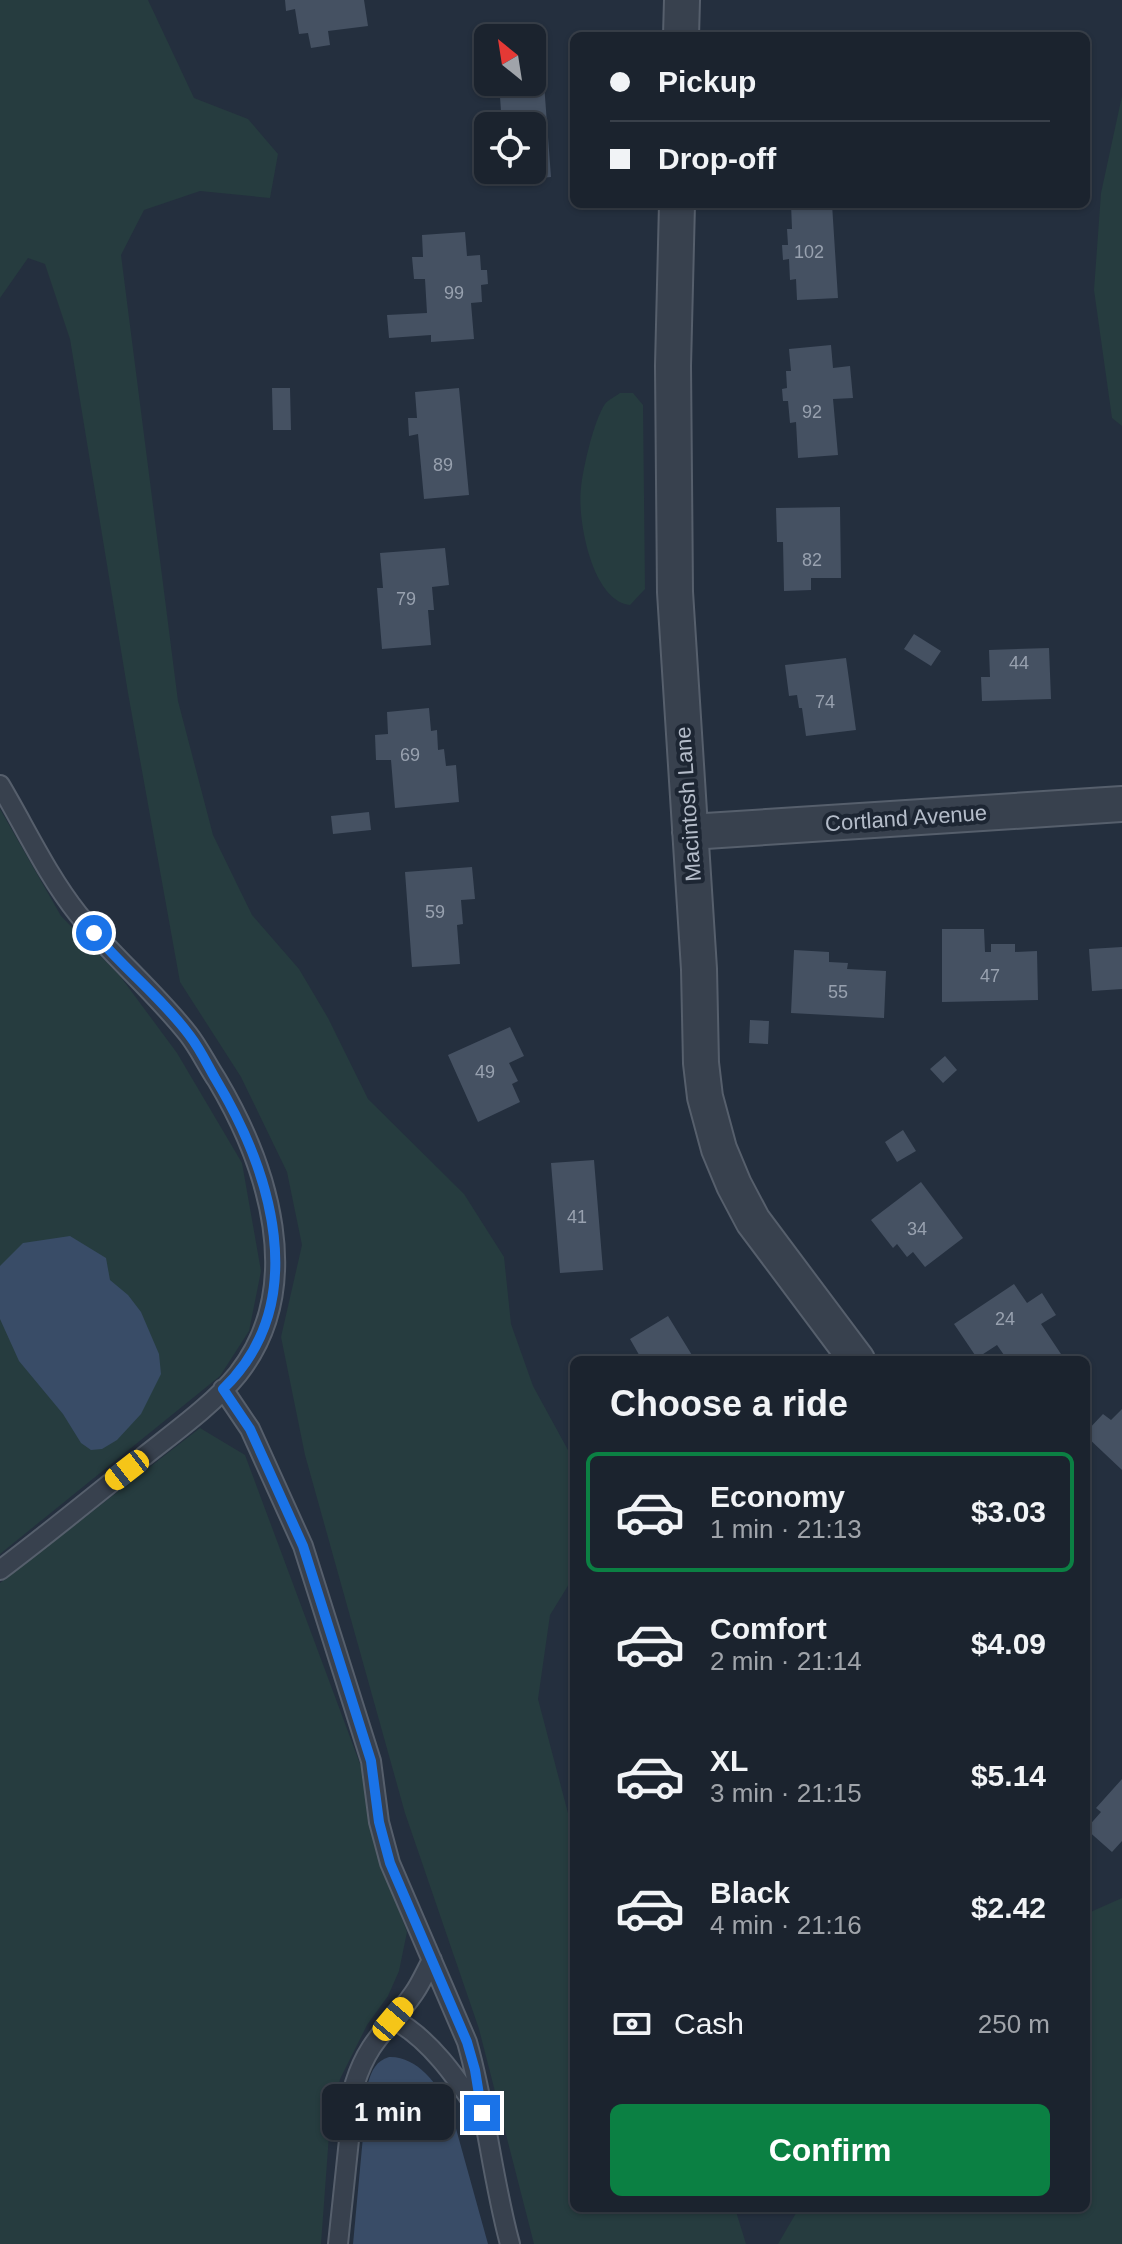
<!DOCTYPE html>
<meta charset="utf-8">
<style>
:root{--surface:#1b232e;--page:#242b36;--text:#f1f3f6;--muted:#a0a4aa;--line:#39404a;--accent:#0b8043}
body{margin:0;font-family:Helvetica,sans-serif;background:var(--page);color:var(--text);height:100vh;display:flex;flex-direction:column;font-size:30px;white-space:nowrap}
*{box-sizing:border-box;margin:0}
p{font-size:26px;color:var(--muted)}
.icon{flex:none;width:44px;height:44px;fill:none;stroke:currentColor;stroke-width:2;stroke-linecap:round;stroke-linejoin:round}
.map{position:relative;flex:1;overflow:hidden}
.sheet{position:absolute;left:570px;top:1356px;width:520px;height:856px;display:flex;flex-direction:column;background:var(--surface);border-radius:12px;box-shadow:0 2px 6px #0004,0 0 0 2px var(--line)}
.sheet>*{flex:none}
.top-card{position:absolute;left:570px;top:32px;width:520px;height:176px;border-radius:12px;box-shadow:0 2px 6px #0004,0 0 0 2px var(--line);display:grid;align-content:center;height:176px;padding:0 40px;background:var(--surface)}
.needle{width:52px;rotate:330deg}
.tools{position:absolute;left:474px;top:24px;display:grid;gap:16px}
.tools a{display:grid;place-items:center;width:72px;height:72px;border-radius:12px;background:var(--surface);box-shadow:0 2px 6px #0004,0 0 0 2px var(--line);font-size:40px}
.end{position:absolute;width:36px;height:36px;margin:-18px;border:10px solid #1a73e8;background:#fff;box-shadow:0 0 0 4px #fff}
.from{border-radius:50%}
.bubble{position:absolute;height:56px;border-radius:12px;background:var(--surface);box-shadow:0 2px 6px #0004,0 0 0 2px var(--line);font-size:26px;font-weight:700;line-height:56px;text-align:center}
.car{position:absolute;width:24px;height:48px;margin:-24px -12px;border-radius:10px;box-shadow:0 0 6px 2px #0007;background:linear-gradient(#f5c518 24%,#345 0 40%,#f5c518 0 76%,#345 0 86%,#f5c518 0)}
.top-card b{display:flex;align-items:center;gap:28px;height:76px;font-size:30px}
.top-card b+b{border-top:2px solid var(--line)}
.top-card i{width:20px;height:20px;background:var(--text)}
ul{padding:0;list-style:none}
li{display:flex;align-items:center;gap:24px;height:120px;margin:0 16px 12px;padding:0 24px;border:4px solid transparent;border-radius:12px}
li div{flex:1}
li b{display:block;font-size:30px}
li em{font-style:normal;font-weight:700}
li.current{border-color:var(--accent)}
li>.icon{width:72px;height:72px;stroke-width:1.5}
h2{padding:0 40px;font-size:36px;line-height:96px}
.pay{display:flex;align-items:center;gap:20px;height:88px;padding:0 40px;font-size:30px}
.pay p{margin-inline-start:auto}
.primary-button{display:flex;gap:16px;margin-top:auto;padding:16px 40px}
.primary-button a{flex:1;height:92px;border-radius:12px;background:var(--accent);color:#fff;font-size:32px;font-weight:700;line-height:92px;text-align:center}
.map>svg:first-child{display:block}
.green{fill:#263c3f}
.water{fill:#394c67}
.building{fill:#455162}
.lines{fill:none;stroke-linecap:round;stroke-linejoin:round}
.service-casing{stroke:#565f6c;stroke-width:22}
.minor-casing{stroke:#565f6c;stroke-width:38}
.service{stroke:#38414e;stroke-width:18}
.minor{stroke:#38414e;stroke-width:34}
.route{stroke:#1a73e8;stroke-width:10}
.labels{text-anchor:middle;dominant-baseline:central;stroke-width:8;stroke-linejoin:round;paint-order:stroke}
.number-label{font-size:18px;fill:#98a1af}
.street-label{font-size:22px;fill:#b4bcc9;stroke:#1d2633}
</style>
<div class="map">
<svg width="1122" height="2244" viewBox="0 0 1122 2244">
<rect width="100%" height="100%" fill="#242f3e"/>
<!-- green -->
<path class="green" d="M0 0H148L194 98 248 119 278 154 270 198 200 191 144 210 121 255 178 701 213 835 252 915 299 969 328 1018 368 1099 464 1194 504 1257 511 1324 533 1386 574 1461V1576L550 1615 538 1699 574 1836V2208H735L746 2244H534L479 2029 405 1813 305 1455 281 1337 302 1245 287 1172 241 1077 180 982 128 693 70 339 45 264 28 258 0 298Z
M1122 96V426L1112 418 1094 290 1101 193Z
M620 393H633L643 405 645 589 630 605C592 601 577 519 581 488 583 468 594 420 605 404 608 400 616 396 620 393Z
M0 809 61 916 120 976 177 1053 242 1163 261 1271 249 1331 220 1376 0 1554Z
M200 1428 245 1455 366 1780 374 1845 407 1932 399 1971 388 1996 367 2025 340 2079 329 2135 321 2244H0V1583Z
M1122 1898V2244H778L799 2208H1086V1914Z"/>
<!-- water -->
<path class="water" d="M70 1236 106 1258 110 1280 128 1295 141 1312 159 1354 161 1374 141 1414 117 1440 102 1449 91 1450 81 1443 63 1414 19 1361 0 1319V1266L23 1243Z
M389 2057C417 2056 437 2084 450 2107L488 2244H353L368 2083C372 2070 376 2061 389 2057Z"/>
<!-- building -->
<path class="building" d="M285 0H364L368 26 328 31 330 45 311 48 308 33 299 34 295 9 286 11Z
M543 70 551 177 507 181 506 170H532V126H502L499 82H532V71Z
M791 204H832L838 298 797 300 796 279 790 280 789 259 783 260 782 245H788L787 229H792Z
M465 232 467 256 480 255 481 270H487L488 284 481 285 482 302 471 303 474 339 431 342V335L389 338 387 315 427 313 425 279H414L412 257H423L422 235Z
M831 345 833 368 850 366 853 398 833 399 838 455 798 458 796 422 790 423 788 401H783L782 389 787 388 786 371H791L789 349Z
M272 388H290L291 430H273Z
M459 388 469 495 424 499 418 434 409 436 408 418H417L415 392Z
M840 507 841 578H811V590L784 591 783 542H777L776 508Z
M445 548 449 585 432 587 434 610H428L431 645 382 649 377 588H383L380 553Z
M914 634 941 651 931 666 904 649Z
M1049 648 1051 699 982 701 981 677H990L989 650Z
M846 658 856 730 806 736 802 708H799L797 695 789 696 785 665Z
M429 708 431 731 437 730 438 750 444 749 446 766 456 765 459 802 395 808 391 760H376L375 735 388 734 387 712Z
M369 812 371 830 333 834 331 816Z
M472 867 475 899 461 900 463 924 457 925 460 964 412 967 405 872Z
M942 929H984L985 952H991V944H1015V952L1037 951 1038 1000 942 1002Z
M1122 947V989L1092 991 1089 949Z
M794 950 829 952V962L848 963 847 969 886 971 884 1018 791 1013Z
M750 1020 769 1021 768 1044 749 1043Z
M510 1027 524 1056 509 1063 518 1081 512 1084 520 1102 478 1122 448 1055Z
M945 1056 957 1070 943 1083 930 1069Z
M903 1130 916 1151 897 1162 885 1142Z
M594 1160 603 1270 560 1273 551 1163Z
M921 1182 963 1238 925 1267 913 1252 907 1257 897 1244 893 1248 871 1220Z
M1014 1284 1027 1303 1042 1293 1056 1315 1041 1324 1065 1360H996L1004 1355 997 1345 977 1358 954 1324Z
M668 1316 695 1360H642L630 1339Z
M1122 1409V1470L1086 1436V1432L1103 1414 1111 1420Z
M1122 1779V1841L1112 1852 1086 1829 1101 1812 1096 1808Z"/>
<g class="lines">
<!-- service casing -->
<g class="service-casing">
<path id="service" d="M0 785C25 827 47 875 78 914 112 956 154 991 188 1034 199 1048 207 1065 217 1080 268 1166 307 1286 238 1374 214 1404 172 1434 142 1458 95 1495 48 1534 0 1570
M223 1389 250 1429 303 1546 371 1761 379 1822 390 1863 467 2042C486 2108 492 2178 510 2244
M393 2019C430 2039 456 2077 479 2112
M338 2244 355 2083C369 2039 389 2029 414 1993 421 1983 426 1971 432 1960"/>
</g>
<!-- minor casing -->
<g class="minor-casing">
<path id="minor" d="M681 36 682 0
M677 204 673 366 675 592 699 969 701 1063 705 1097 719 1149 734 1185 753 1221 857 1360
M690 832 1122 804"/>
</g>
<!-- service -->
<use href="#service" class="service"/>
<!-- minor -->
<use href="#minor" class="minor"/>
</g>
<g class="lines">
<!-- route -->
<path class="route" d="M94 933C124 969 162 998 190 1036 200 1049 207 1064 215 1078 271 1171 313 1302 223 1389L250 1429 303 1546 371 1761 379 1822 390 1863 467 2042 475 2070 482 2113"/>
</g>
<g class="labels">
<!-- number labels -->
<g class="number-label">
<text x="809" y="252">102</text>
<text x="454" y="293">99</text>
<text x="812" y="412">92</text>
<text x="443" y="465">89</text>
<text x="812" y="560">82</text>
<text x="406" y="599">79</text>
<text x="1019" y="663">44</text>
<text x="825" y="702">74</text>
<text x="410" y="755">69</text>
<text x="435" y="912">59</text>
<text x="990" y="976">47</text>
<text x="838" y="992">55</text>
<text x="485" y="1072">49</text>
<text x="577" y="1217">41</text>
<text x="917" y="1229">34</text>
<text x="1005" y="1319">24</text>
</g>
<!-- street labels -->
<g class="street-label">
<text transform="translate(688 804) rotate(-94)">Macintosh Lane</text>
<text transform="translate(906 818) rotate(-4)">Cortland Avenue</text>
</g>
</g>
</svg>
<div class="tools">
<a><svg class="needle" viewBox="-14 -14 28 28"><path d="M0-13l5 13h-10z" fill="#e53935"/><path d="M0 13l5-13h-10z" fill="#a0a4aa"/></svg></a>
<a><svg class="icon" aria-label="locate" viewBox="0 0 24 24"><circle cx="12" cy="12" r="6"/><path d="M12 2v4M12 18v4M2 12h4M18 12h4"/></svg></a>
</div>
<i class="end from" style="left:94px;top:933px"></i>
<i class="end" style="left:482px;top:2113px"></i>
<div class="bubble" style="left:322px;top:2084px;width:132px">1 min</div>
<i class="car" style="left:127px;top:1470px;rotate:232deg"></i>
<i class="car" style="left:393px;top:2019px;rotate:40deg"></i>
<div class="top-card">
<b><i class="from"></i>Pickup</b>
<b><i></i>Drop-off</b>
</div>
<section class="sheet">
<h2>Choose a ride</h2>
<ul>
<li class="current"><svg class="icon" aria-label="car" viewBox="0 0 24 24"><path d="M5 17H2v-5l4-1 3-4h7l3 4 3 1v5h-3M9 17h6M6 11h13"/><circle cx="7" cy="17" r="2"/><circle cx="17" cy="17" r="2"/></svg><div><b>Economy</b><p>1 min · 21:13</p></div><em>$3.03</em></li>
<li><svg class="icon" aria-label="car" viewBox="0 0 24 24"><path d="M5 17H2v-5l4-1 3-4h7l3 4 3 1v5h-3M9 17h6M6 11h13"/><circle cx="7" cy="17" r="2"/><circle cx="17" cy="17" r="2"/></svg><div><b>Comfort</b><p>2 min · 21:14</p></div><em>$4.09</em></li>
<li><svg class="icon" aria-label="car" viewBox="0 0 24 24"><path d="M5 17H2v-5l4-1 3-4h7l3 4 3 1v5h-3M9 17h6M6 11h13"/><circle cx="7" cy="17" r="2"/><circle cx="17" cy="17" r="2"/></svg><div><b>XL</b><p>3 min · 21:15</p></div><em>$5.14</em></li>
<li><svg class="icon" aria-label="car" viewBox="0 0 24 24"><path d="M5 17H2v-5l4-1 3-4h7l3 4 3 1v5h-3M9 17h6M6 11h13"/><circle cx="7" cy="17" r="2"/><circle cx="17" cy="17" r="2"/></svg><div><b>Black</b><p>4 min · 21:16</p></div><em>$2.42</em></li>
</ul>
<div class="pay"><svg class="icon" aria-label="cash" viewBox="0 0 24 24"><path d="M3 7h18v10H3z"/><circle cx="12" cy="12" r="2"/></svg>Cash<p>250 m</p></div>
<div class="primary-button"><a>Confirm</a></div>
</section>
</div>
